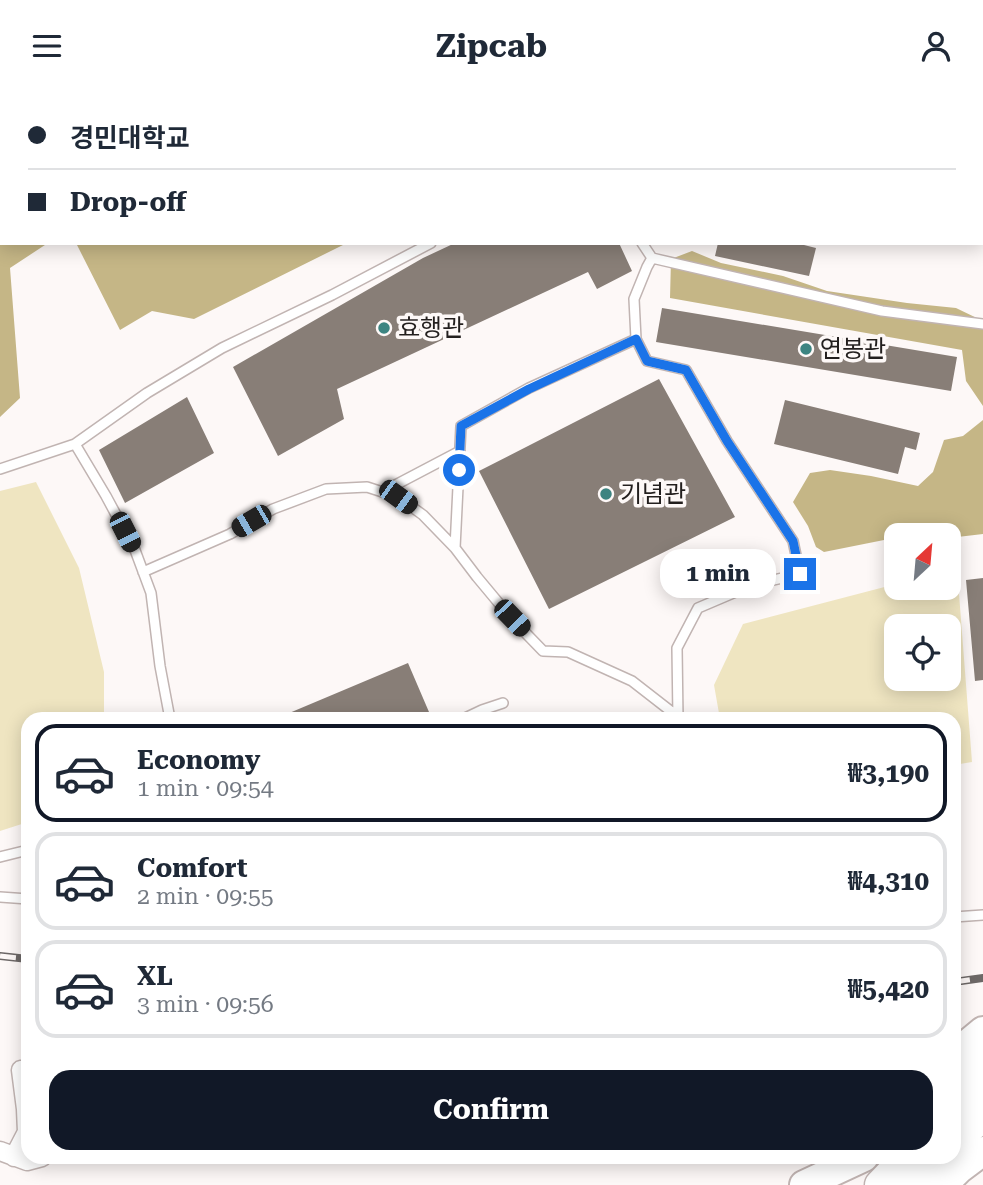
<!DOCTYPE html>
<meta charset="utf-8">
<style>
:root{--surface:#fff;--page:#f6f6f7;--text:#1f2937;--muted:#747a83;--line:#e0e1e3;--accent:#111827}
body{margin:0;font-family:"Roboto Serif","Noto Sans KR",serif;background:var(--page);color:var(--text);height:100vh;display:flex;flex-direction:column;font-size:26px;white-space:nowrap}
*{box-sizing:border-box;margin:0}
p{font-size:23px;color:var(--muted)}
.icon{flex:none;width:38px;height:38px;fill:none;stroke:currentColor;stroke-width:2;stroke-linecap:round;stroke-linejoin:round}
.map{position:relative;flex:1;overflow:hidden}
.side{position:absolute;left:21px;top:621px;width:940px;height:452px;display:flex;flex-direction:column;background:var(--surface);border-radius:21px;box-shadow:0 4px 18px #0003}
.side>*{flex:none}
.banner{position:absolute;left:0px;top:0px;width:984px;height:154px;box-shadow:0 4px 18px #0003;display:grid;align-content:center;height:154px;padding:0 28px;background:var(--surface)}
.needle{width:46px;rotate:26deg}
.fabs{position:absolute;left:884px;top:432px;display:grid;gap:14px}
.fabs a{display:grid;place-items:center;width:77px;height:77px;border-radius:14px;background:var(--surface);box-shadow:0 4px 18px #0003;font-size:35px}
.end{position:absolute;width:32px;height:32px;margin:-16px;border:9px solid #1a73e8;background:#fff;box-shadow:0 0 0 4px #fff}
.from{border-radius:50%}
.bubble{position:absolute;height:49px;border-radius:21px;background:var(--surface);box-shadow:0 4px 18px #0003;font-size:23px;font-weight:700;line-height:49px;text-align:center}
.car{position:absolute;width:21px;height:42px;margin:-21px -10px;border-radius:9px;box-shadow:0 0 5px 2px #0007;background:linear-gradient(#222 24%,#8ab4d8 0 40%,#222 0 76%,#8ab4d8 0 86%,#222 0)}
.banner b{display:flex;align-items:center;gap:24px;height:66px;font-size:26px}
.banner b+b{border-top:2px solid var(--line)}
.banner i{width:18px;height:18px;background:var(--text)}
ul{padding:12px 0 0;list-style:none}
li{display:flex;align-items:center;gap:21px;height:98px;margin:0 14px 10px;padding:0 14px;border:4px solid var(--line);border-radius:21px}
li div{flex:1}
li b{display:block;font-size:26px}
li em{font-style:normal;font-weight:700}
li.on{border-color:var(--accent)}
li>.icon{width:63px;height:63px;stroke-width:1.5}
.cta{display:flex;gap:14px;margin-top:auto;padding:14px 28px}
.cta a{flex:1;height:80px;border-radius:21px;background:var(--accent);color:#fff;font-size:28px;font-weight:700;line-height:80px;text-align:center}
header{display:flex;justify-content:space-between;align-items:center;height:91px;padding:0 28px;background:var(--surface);font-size:32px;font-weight:700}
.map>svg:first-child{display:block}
.green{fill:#efe5c1;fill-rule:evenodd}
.forest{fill:#c5b686}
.building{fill:#887e77}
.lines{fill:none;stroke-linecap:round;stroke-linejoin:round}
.service-casing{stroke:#c1b4b2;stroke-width:12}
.minor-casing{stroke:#c1b4b2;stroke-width:21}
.primary-casing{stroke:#c1b4b2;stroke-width:32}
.trunk-casing{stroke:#c1b4b2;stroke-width:33}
.service{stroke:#fff;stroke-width:9}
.minor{stroke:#fff;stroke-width:18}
.primary{stroke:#fff;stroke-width:28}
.trunk{stroke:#fff;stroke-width:30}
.rail-casing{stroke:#6d6867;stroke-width:8}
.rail{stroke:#fdf8f7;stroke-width:5;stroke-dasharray:16;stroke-linecap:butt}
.route{stroke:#1a73e8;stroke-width:9}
.poi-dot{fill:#3c8481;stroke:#fdf8f7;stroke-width:2.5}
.labels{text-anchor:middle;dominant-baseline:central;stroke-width:7;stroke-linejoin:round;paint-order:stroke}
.poi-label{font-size:24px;fill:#231f1e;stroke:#fdf8f7;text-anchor:start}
</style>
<header><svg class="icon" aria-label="menu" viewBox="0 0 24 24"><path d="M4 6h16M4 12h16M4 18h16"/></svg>Zipcab<svg class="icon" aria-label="person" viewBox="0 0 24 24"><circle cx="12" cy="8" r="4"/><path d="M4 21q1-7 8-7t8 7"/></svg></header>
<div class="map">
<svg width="983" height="1094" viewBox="0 0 983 1094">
<rect width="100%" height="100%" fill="#fdf8f7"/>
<!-- green -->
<path class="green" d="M36 391 79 477 104 581V628H28V731L0 740V400Z
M957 477 972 671 954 674V628H720L714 594 743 533 896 493V497H948L949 479ZM896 536H948V588H896Z"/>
<!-- forest -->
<path class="forest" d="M0 0H448V2H2V152H48L10 177 20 307 0 326Z
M76 152H347L194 228 152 220 120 239Z
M692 160 721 172 783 185 827 200 907 212 956 217 983 230V315L966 290 962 259 670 207 671 168Z
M983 329V443L949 447 948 444H896V449H884L824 461 816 456 808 435 793 411 810 382 830 379 871 385 918 395 933 381 944 349 963 345Z"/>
<!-- building -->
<path class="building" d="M455 152H619L632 180 597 198 588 181 337 298 344 328 278 365 233 276 423 167Z
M718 152H796L816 157 809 185 715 165Z
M662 217 957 266 951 300 656 251Z
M659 288 735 426 549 518 479 380Z
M187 306 214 362 125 412 99 359Z
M785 309 920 342 916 359 905 356 898 383 774 353Z
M983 487V589L975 590 966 489Z
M408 572 432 628H275Z"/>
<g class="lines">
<!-- service casing -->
<g class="service-casing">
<path id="service" d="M982 130H983
M642 152 652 167 882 220 983 233
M652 167 647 176 634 208 636 248 647 270 686 279 727 350 793 450 800 483 752 494 698 517 677 557 678 628
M636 248 529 297 461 335 455 457 477 486 512 528 543 560 568 561 632 590 677 625
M75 353 106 405 135 459 151 502 160 575 170 628
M0 378 75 353 147 302 222 257 332 204 431 152
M382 401 460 360
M143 481 230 443 273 418 326 398 367 396 398 406 423 424 455 457
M463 628 482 619 503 612
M0 766 28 759
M0 806 28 808
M954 826 983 824"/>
</g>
<!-- minor casing -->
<g class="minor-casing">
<path id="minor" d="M0 1060 27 1070 42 1066
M14 1066 27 1041 26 1018 21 979"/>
</g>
<!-- primary casing -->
<g class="primary-casing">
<path id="primary" d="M954 964 983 940
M954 994 983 968
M804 1094 864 1066
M943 1094 959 1078 983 1060"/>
</g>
<!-- trunk casing -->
<g class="trunk-casing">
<path id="trunk" d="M954 1020 983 994
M954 1050 983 1025
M880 1094 907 1066
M912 1094 938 1066"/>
</g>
<!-- service -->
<use href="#service" class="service"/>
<!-- minor -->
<use href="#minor" class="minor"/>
<!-- primary -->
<use href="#primary" class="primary"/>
<!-- trunk -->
<use href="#trunk" class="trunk"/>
<!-- rail casing -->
<g class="rail-casing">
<path id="rail" d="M0 865 28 868
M954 891 983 887"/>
</g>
<!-- rail -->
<use href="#rail" class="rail"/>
</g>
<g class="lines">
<!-- route -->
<path class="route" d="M459 379 461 335 529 298 636 248 647 270 686 279 727 350 793 450 800 483"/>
</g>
<!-- markers -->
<g class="poi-dot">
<circle cx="384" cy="237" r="7"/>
<circle cx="806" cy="258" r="7"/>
<circle cx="606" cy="403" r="7"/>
</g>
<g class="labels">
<!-- poi labels -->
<g class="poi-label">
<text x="398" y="237">효행관</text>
<text x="820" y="258">연봉관</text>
<text x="620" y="403">기념관</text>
</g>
</g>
</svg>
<div class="fabs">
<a><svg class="needle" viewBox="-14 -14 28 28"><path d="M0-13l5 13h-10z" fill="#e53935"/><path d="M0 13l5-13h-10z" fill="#747a83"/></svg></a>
<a><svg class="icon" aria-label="locate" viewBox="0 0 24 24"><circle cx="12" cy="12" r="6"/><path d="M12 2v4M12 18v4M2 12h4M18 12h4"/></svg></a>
</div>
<i class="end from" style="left:459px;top:379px"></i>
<i class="end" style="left:800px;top:483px"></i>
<div class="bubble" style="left:660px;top:458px;width:116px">1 min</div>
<i class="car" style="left:398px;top:406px;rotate:126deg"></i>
<i class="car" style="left:251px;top:430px;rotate:240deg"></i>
<i class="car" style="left:125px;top:441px;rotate:153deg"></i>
<i class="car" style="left:512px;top:527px;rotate:136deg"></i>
<div class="banner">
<b><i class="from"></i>경민대학교</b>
<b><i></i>Drop-off</b>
</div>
<section class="side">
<ul>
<li class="on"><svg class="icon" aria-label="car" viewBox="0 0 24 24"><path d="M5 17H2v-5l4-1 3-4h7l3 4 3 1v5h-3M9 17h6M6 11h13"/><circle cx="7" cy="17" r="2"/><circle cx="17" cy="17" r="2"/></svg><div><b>Economy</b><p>1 min · 09:54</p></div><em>₩3,190</em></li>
<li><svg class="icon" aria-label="car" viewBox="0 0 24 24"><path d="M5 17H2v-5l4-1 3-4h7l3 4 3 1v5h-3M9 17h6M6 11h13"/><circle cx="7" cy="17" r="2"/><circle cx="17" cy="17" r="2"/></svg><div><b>Comfort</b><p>2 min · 09:55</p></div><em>₩4,310</em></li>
<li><svg class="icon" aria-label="car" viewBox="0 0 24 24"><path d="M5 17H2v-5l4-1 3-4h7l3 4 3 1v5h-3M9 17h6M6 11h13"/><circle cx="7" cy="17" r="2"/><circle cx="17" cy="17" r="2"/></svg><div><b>XL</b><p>3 min · 09:56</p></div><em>₩5,420</em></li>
</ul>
<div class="cta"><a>Confirm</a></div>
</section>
</div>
